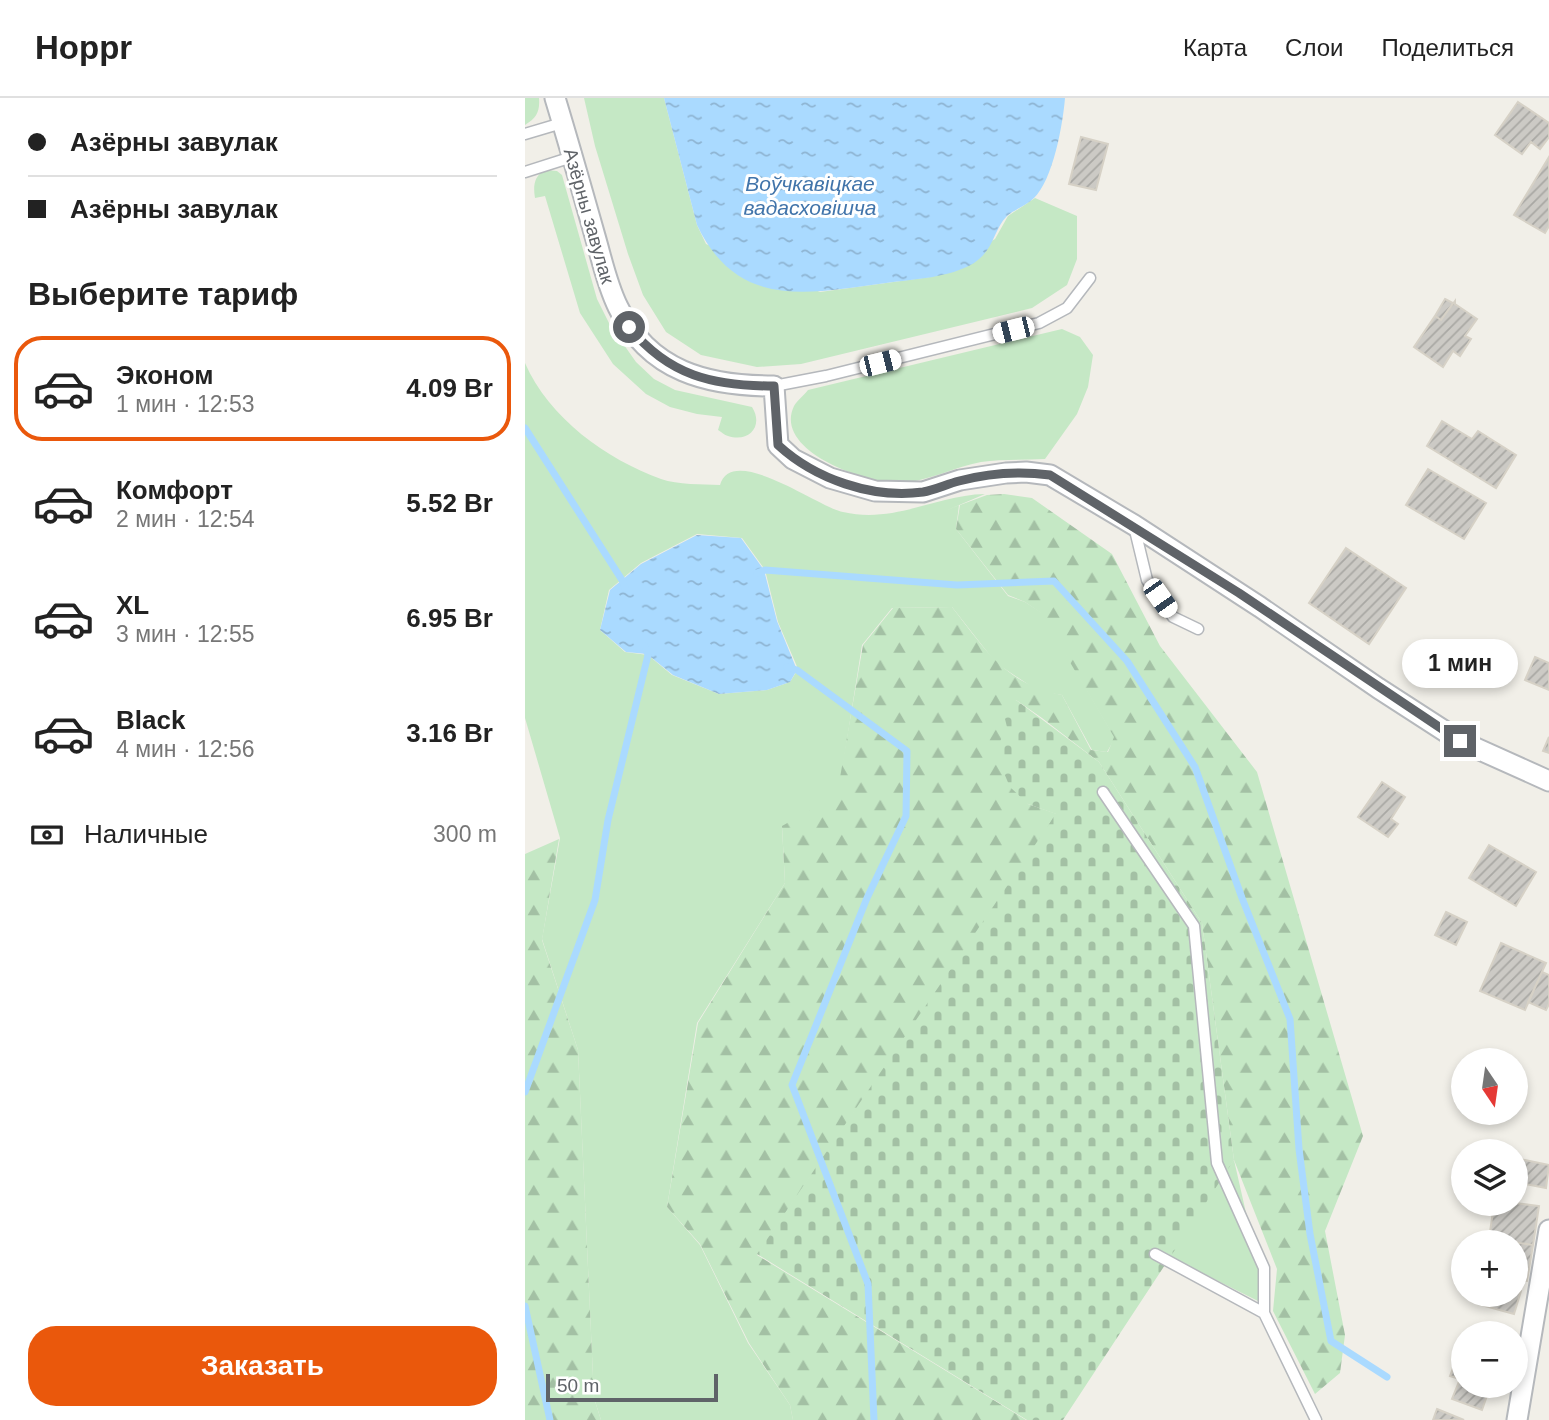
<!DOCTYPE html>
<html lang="ru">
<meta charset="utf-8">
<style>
:root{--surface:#fff;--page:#f6f6f6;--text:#222;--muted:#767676;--line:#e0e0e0;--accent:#ea580c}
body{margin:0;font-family:Arial,sans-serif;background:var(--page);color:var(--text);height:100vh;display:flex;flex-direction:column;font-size:26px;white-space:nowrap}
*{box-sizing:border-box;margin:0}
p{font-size:23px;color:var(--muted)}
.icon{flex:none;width:38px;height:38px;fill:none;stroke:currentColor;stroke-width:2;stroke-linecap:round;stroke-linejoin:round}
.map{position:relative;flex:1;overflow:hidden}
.side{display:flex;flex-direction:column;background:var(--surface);width:525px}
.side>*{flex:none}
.hud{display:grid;align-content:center;height:154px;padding:0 28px;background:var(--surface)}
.needle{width:46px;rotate:167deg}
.buttons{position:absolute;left:926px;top:950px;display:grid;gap:14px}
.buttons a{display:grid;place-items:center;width:77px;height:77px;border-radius:50%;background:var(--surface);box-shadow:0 4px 10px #0003;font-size:35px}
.scale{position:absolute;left:21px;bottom:18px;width:172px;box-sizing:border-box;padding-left:7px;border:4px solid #5f6368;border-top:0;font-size:19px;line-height:24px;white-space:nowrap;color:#5f6368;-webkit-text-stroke:5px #fff;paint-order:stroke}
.end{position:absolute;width:32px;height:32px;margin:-16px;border:9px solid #5f6368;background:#fff;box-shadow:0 0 0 4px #fff}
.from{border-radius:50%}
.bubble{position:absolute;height:49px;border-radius:24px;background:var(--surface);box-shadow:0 4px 10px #0003;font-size:23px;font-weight:700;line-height:49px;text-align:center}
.car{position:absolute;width:21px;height:42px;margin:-21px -10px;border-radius:9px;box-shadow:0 0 5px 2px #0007;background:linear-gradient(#fff 24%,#345 0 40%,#fff 0 76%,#345 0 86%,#fff 0)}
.hud b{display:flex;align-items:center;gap:24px;height:66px;font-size:26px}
.hud b+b{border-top:2px solid var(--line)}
.hud i{width:18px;height:18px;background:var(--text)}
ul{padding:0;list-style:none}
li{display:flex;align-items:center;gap:21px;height:105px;margin:0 14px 10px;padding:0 14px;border:4px solid transparent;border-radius:28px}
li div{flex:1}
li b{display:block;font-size:26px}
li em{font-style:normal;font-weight:700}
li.current{border-color:var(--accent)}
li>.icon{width:63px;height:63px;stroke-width:1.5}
h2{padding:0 28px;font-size:32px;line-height:84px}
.pay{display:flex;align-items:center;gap:18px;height:77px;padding:0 28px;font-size:26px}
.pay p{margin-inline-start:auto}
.cta{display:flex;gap:14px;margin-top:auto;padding:14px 28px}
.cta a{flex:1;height:80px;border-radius:28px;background:var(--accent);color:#fff;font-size:28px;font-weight:700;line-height:80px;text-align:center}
header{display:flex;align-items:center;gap:42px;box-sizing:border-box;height:98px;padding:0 35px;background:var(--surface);border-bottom:2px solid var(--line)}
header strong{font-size:33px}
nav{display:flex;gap:38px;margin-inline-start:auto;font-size:24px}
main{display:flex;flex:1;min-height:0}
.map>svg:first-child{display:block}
.green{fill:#c5e8c5;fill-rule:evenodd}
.forest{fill:url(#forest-firs)}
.cemetery{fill:url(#cemetery-stones)}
.water{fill:url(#water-ripples)}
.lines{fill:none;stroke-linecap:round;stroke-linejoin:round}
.stream{stroke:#aadaff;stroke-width:7}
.building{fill:url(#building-hatch);stroke:#d6d1c6;stroke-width:2}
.service-casing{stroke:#b5b8bc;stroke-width:13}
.minor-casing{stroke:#b5b8bc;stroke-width:23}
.service{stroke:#fff;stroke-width:10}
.minor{stroke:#fff;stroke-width:19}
.route{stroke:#5f6368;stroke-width:9}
.labels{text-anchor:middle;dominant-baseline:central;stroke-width:6;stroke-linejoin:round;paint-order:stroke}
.street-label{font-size:19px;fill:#5f6368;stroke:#fff}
.water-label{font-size:21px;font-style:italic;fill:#4174aa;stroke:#fff}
</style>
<header>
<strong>Hoppr</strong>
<nav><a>Карта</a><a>Слои</a><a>Поделиться</a></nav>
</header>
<main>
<section class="side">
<div class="hud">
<b><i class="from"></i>Азёрны завулак</b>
<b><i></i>Азёрны завулак</b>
</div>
<h2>Выберите тариф</h2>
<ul>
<li class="current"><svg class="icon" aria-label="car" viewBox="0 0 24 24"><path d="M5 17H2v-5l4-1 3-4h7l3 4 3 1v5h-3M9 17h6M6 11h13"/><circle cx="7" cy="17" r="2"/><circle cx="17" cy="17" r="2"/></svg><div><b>Эконом</b><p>1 мин · 12:53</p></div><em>4.09 Br</em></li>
<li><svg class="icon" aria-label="car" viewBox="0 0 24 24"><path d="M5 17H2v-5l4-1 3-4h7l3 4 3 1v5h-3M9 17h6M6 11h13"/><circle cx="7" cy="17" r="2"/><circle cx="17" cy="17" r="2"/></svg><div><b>Комфорт</b><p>2 мин · 12:54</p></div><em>5.52 Br</em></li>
<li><svg class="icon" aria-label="car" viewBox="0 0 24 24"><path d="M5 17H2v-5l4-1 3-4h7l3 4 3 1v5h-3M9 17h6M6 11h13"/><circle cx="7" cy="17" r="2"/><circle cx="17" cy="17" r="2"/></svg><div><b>XL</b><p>3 мин · 12:55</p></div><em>6.95 Br</em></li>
<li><svg class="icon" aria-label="car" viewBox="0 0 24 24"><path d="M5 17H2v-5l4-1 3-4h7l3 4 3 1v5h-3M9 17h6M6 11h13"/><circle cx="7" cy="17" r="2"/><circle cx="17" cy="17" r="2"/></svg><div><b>Black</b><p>4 мин · 12:56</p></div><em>3.16 Br</em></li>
</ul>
<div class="pay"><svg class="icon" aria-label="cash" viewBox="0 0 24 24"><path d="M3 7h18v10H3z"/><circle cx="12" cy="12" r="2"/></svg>Наличные<p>300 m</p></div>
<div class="cta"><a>Заказать</a></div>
</section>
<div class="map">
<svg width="1024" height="1322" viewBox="0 0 1024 1322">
<defs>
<pattern id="forest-firs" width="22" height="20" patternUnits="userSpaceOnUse" patternTransform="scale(1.75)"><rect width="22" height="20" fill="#c5e8c5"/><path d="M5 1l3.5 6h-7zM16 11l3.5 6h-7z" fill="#a3c0a4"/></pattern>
<pattern id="cemetery-stones" width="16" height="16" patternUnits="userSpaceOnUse" patternTransform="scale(1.75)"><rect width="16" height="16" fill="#c5e8c5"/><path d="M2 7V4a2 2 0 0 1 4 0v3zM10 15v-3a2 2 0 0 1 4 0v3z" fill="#a3c0a4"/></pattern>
<pattern id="water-ripples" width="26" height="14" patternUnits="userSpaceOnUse" patternTransform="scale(1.75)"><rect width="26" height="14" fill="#aadaff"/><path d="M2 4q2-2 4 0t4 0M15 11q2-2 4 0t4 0" fill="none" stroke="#8eb4d2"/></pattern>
<pattern id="building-hatch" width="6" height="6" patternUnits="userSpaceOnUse" patternTransform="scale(1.75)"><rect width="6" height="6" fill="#cccac5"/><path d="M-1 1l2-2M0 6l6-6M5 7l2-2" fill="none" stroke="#a9a8a4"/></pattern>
</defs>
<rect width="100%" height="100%" fill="#f1efe8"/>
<!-- green -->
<path class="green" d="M0 0H14C15 13 12 20 0 27Z
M59 0H139L172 127 181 146 295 194 405 179 470 141 483 118 510 100 552 118V161L542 187 507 210 276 266 232 269 176 257 141 234 118 197 103 156 70 48Z
M20 72 32 73 37 77 72 201 85 227 111 264 129 281 150 292 227 309C239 328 224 345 203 338 199 337 197 334 193 332L197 319 172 316 145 309 121 296 88 266 55 215 20 98 10 100C8 88 9 78 20 72Z
M537 231 555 239 568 257 563 289 552 316 520 361C499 362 476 361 456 364 430 369 403 383 377 385 345 387 247 354 269 308 272 303 279 297 283 292Z
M0 265C24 320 81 361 136 381 153 387 177 386 195 387 207 345 293 409 318 414 370 426 411 397 460 396L418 414 434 407 431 431 483 498 500 504 517 515 590 640 582 654 567 652 537 597 513 593 471 565 427 509 367 510 337 547 313 698 257 729 260 785 172 925 142 1109 175 1147 223 1245 265 1307 268 1322H76L69 1300 53 952 17 841 35 740 0 620ZM172 436 217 440 240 472 253 524 273 571 265 584 242 592 194 596 147 577 123 557 100 554 75 532 84 492 116 465Z
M709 1062 734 1172 735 1204 635 1154Z"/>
<!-- forest -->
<path class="forest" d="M479 396 507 400 587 456 635 548 732 674 838 1038 800 1133 820 1237 815 1275 790 1296 748 1213 752 1171 709 1062 677 825 574 664 517 620 491 602 482 629 503 706 532 716 232 1157 501 1322H268L265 1307 224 1245 175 1146 142 1109 173 925 260 785 257 728 312 697 338 547 368 510 427 509C460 551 480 586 537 597L566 652 583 654 589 639 516 515 500 504 483 497 431 431 435 407 462 397Z
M34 741 17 842 53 952 69 1300 76 1322H0V756Z"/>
<!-- cemetery -->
<path class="cemetery" d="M491 602 574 664 677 825 709 1062 538 1322H502L232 1156 531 716 503 706 485 689 470 654 482 629 477 609Z"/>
<!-- water -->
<path class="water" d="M139 0H540C538 26 528 82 509 100 501 108 490 111 482 118 468 132 470 151 449 165 424 180 390 181 361 185 284 195 213 213 172 127Z
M172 437 216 440 239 472 252 523 272 572 265 584 242 592 194 596 148 577 122 556 101 554 75 532 85 492 116 466Z"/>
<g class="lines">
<!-- stream -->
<path class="stream" d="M0 330 97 482 100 490
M232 475 240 472 432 487 529 483 602 563 670 669 717 800 765 921 774 1051 785 1136 806 1243 862 1279
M262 569 272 572 382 653 381 718 342 800 267 987 343 1186 349 1322
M0 994 70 802 83 722 123 557 120 548
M0 1208 25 1322"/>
</g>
<!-- building -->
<path class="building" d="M993 4 1024 25V39L1015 51 1006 44 997 56 970 37Z
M556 39 583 46 571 92 544 86Z
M1024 59V128L1020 135 989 117Z
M920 201 928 205 916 222 910 218Z
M930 203V206L952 221 940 238 946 241 935 258 928 253 918 269 889 249 910 218 916 222Z
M917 323 947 341 953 333 991 357 971 390 902 348Z
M903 371 961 405 939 441 881 407Z
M821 450 881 490 844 546 784 505Z
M1010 559 1024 565V592L1000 582Z
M1024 639V655L1018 653Z
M857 684 880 699 866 721 873 726 863 739 833 719Z
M964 747 1011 774 991 808 944 780Z
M921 814 942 824 931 847 910 837Z
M976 845 1021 865 1000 912 955 893Z
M1017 874 1024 877V906L1021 912 1003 904Z
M990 1060 1024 1067 1021 1090 990 1084Z
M990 1105 1014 1108 1008 1147 964 1141 969 1106Z
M982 1143 1008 1147 1002 1183 990 1182V1144Z
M990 1192 996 1193 989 1216 953 1206 956 1197H990Z
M938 1244V1288H978L975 1296 964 1292 957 1312 927 1301 935 1281 925 1278Z
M912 1311 939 1322H908Z"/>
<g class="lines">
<!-- service casing -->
<g class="service-casing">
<path id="service" d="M0 36 37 25
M0 74 47 59
M249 288 301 278 514 225 542 210 565 180
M609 428 622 482 648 519 673 531
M578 694 669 828 692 1065 739 1170V1215L791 1322
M630 1156 739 1215"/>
</g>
<!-- minor casing -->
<g class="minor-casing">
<path id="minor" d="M30 0C44 46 57 92 70 138 77 162 82 187 93 209 124 274 183 288 249 288L253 347 268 361 305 380 350 393 398 394 435 382 481 375 501 374 525 377 609 427 735 509 853 590 935 643 1024 683
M992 1322 1024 1132"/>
</g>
<!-- service -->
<use href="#service" class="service"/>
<!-- minor -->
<use href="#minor" class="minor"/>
</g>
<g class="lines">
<!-- route -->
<path class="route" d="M104 229C144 278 188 288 249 288L253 347C290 381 347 401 398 394 410 392 422 386 434 383 464 375 495 373 525 377L714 495 935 643"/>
</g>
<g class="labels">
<!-- street labels -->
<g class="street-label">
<text transform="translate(64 118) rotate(74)">Азёрны завулак</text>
</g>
<!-- water labels -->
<g class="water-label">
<text x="285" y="85">Воўчкавіцкае<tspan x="285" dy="24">вадасховішча</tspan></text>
</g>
</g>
</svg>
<div class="buttons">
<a><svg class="needle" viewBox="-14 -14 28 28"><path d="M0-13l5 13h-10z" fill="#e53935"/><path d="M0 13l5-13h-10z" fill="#767676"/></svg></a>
<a><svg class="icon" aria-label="layers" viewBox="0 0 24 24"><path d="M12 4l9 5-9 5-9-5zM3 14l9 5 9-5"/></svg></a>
<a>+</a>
<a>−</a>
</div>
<div class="scale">50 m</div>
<i class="end from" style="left:104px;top:229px"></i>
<i class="end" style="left:935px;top:643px"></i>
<div class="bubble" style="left:877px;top:541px;width:116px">1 мин</div>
<i class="car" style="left:488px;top:232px;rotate:256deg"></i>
<i class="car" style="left:355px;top:265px;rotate:76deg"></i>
<i class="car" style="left:635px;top:500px;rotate:145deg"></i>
</div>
</main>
